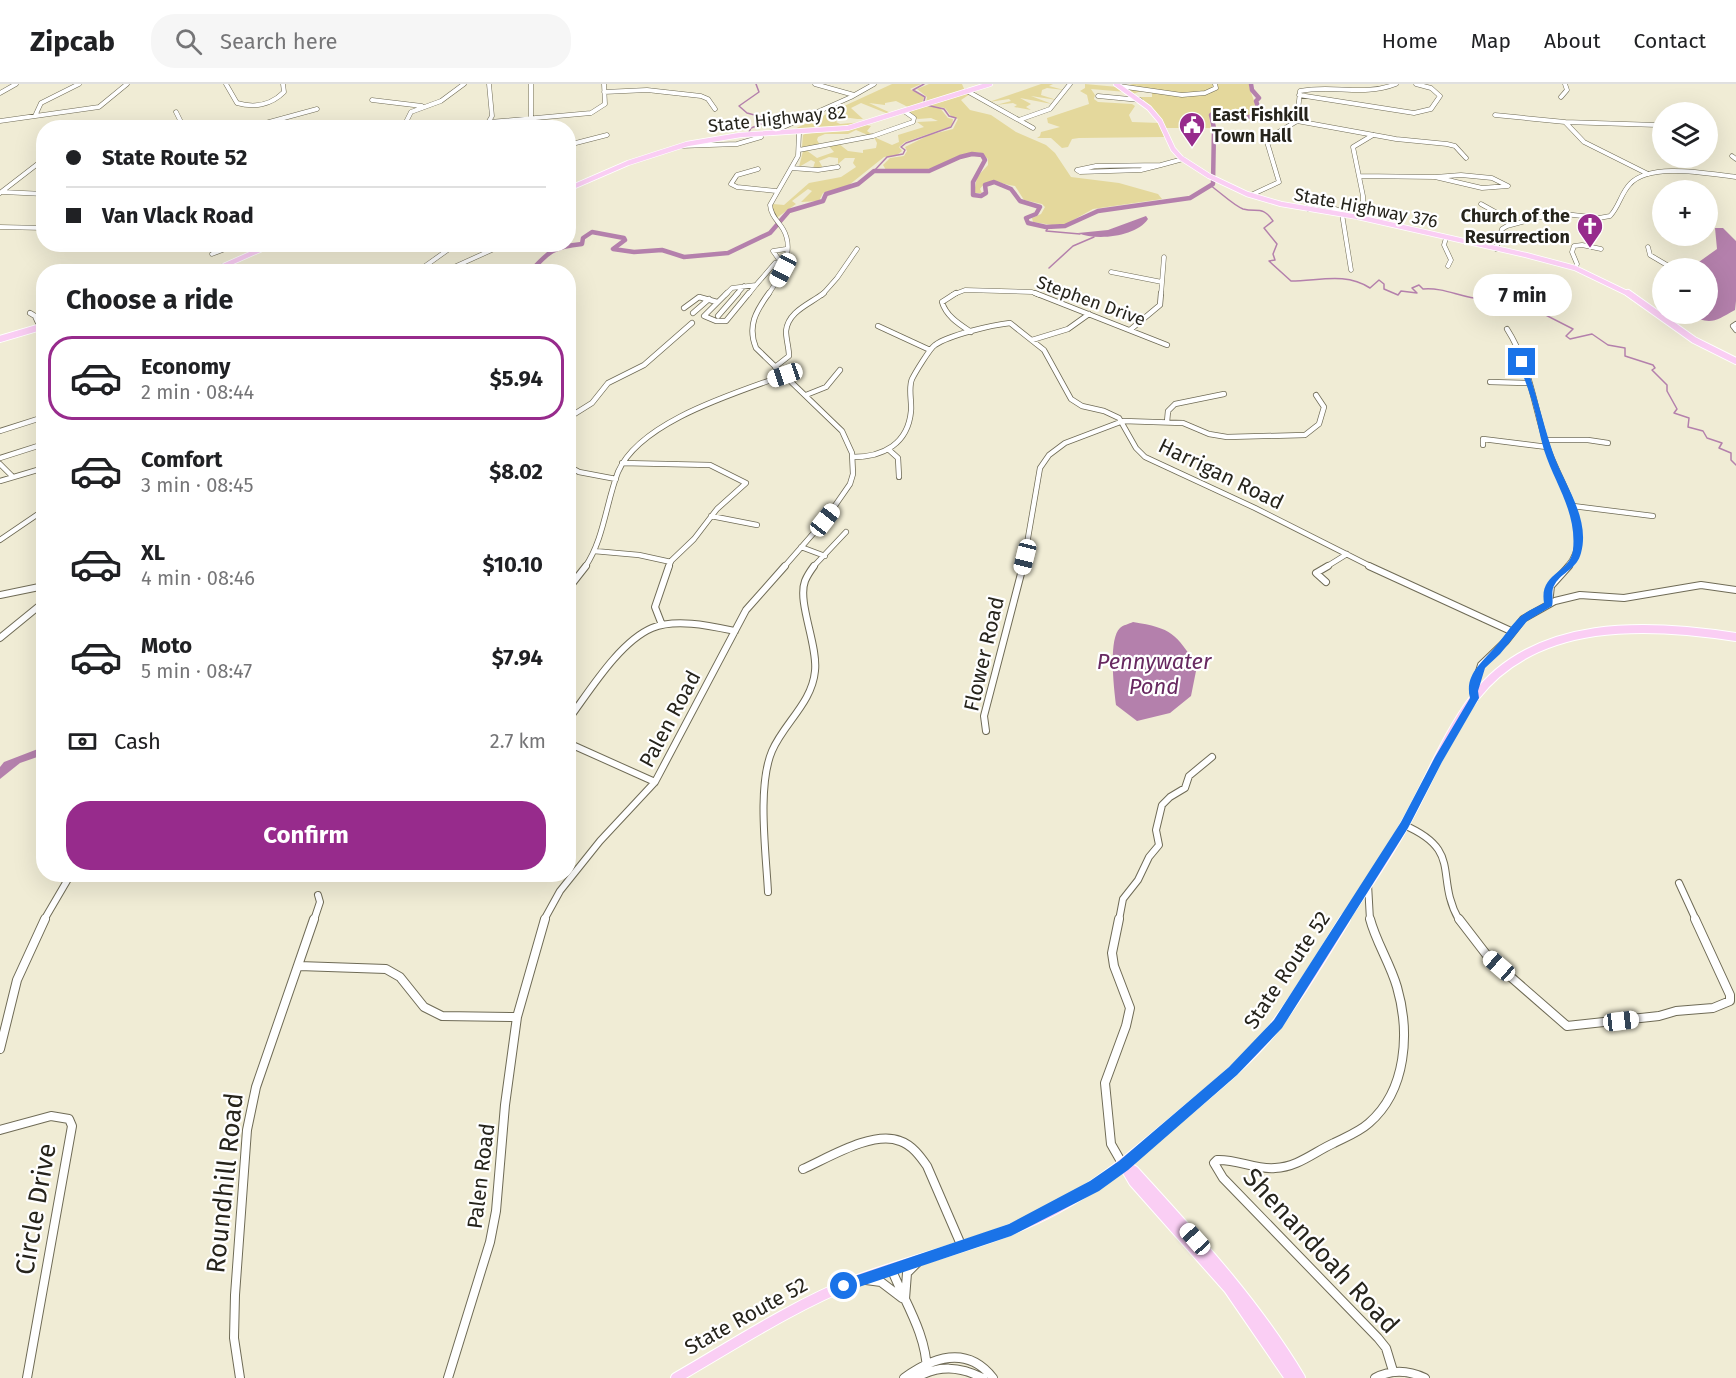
<!DOCTYPE html>
<meta charset="utf-8">
<style>
:root{--surface:#fff;--page:#f6f6f6;--text:#202124;--muted:#757577;--line:#e0e0e0;--accent:#972b8c}
body{margin:0;font-family:"Fira Sans",sans-serif;background:var(--page);color:var(--text);height:100vh;display:flex;flex-direction:column;font-size:22px;white-space:nowrap}
*{box-sizing:border-box;margin:0}
p{font-size:20px;color:var(--muted)}
.icon{flex:none;width:33px;height:33px;fill:none;stroke:currentColor;stroke-width:2;stroke-linecap:round;stroke-linejoin:round}
.map{position:relative;flex:1;overflow:hidden}
.drawer{position:absolute;left:36px;top:180px;width:540px;height:618px;display:flex;flex-direction:column;background:var(--surface);border-radius:24px;box-shadow:0 6px 24px #0002}
.drawer>*{flex:none}
.top-card{position:absolute;left:36px;top:36px;width:540px;height:132px;border-radius:24px;box-shadow:0 6px 24px #0002;display:grid;align-content:center;height:132px;padding:0 30px;background:var(--surface)}
.buttons{position:absolute;left:1652px;top:18px;display:grid;gap:12px}
.buttons a{display:grid;place-items:center;width:66px;height:66px;border-radius:50%;background:var(--surface);box-shadow:0 6px 24px #0002;font-size:30px}
.end{position:absolute;width:27px;height:27px;margin:-14px;border:8px solid #1a73e8;background:#fff;box-shadow:0 0 0 3px #fff}
.from{border-radius:50%}
.bubble{position:absolute;height:42px;border-radius:21px;background:var(--surface);box-shadow:0 6px 24px #0002;font-size:20px;font-weight:700;line-height:42px;text-align:center}
.car{position:absolute;width:18px;height:36px;margin:-18px -9px;border-radius:8px;box-shadow:0 0 4px 2px #0007;background:linear-gradient(#fff 24%,#345 0 40%,#fff 0 76%,#345 0 86%,#fff 0)}
.top-card b{display:flex;align-items:center;gap:21px;height:57px;font-size:22px}
.top-card b+b{border-top:2px solid var(--line)}
.top-card i{width:15px;height:15px;background:var(--text)}
ul{padding:0;list-style:none}
li{display:flex;align-items:center;gap:18px;height:84px;margin:0 12px 9px;padding:0 18px;border:3px solid transparent;border-radius:24px}
li div{flex:1}
li b{display:block;font-size:22px}
li em{font-style:normal;font-weight:700}
li.on{border-color:var(--accent)}
li>.icon{width:54px;height:54px;stroke-width:1.5}
h2{padding:0 30px;font-size:27px;line-height:72px}
.pay{display:flex;align-items:center;gap:15px;height:66px;padding:0 30px;font-size:22px}
.pay p{margin-inline-start:auto}
.primary-button{display:flex;gap:12px;margin-top:auto;padding:12px 30px}
.primary-button a{flex:1;height:69px;border-radius:24px;background:var(--accent);color:#fff;font-size:24px;font-weight:700;line-height:69px;text-align:center}
header{display:flex;align-items:center;gap:36px;box-sizing:border-box;height:84px;padding:0 30px;background:var(--surface);border-bottom:2px solid var(--line)}
header strong{font-size:28px}
nav{display:flex;gap:33px;margin-inline-start:auto;font-size:21px}
.search{width:420px;height:54px;background:var(--page);display:flex;align-items:center;gap:15px;box-sizing:border-box;padding:0 21px;border-radius:24px;color:var(--muted);font-size:22px}
.map>svg:first-child{display:block}
.green{fill:#e4d89c}
.water{fill:#b480ac}
.lines{fill:none;stroke-linecap:round;stroke-linejoin:round}
.stream{stroke:#b480ac;stroke-width:1.5}
.river{stroke:#b480ac;stroke-width:4.5}
.minor-far3-casing{stroke:#6f6b56;stroke-width:5}
.minor-far2-casing{stroke:#6f6b56;stroke-width:6}
.minor-far1-casing{stroke:#6f6b56;stroke-width:8}
.minor-casing{stroke:#6f6b56;stroke-width:10}
.major-far3-casing{stroke:#fff;stroke-width:6}
.major-far2-casing{stroke:#fff;stroke-width:8}
.major-far1-casing{stroke:#fff;stroke-width:10}
.major-casing{stroke:#fff;stroke-width:12}
.minor-far3{stroke:#fff;stroke-width:4}
.minor-far2{stroke:#fff;stroke-width:4.5}
.minor-far1{stroke:#fff;stroke-width:6}
.minor{stroke:#fff;stroke-width:8}
.major-far3{stroke:#facef4;stroke-width:4.5}
.major-far2{stroke:#facef4;stroke-width:6}
.major-far1{stroke:#facef4;stroke-width:8}
.major{stroke:#facef4;stroke-width:10}
.route{fill:#1a73e8}
.labels{text-anchor:middle;dominant-baseline:central;stroke-width:4.5;stroke-linejoin:round;paint-order:stroke}
.far-poi-label{font-size:18px;font-weight:bold;fill:#26241c;stroke:#fff;text-anchor:start}
.far-street-label{font-size:18px;fill:#26241c;stroke:#fff}
.street-label{font-size:21px;fill:#26241c;stroke:#fff}
.water-label{font-size:22px;font-style:italic;fill:#682961;stroke:#fff}
.near-street-label{font-size:26px;fill:#26241c;stroke:#fff}
</style>
<header>
<strong>Zipcab</strong>
<div class="search"><svg class="icon" aria-label="search" viewBox="0 0 24 24"><circle cx="10" cy="10" r="6"/><path d="M15 15l6 6"/></svg>Search here</div>
<nav><a>Home</a><a>Map</a><a>About</a><a>Contact</a></nav>
</header>
<div class="map">
<svg width="1736" height="1294" viewBox="0 0 1736 1294">
<rect width="100%" height="100%" fill="#f0ecd5"/>
<!-- green -->
<path class="green" d="M892 0H921L910 5 924 13 922 19 908 23 896 17 885 19V21L869 19 893 30 891 31 861 19 851 24 863 35C854 36 844 30 836 38L840 40 863 38 853 42 792 46Z
M929 0H962L965 7 926 19 927 13 917 5Z
M1041 0H1053L1049 2 1064 6 1047 4 1042 6 1041 11 1057 16 1031 12 1052 20 1020 14 1031 20 1026 23 1031 26 1014 23 1017 21 1013 19 996 21 1011 17 1009 15 989 18Z
M1085 0 1118 3 1126 8 1091 5 1095 11 1094 15 1098 18 1132 20 1135 22 1129 31 1132 38 1160 39 1164 53 1079 54 1072 55 1068 63 1062 64 1051 54H1037L1040 52 1041 48 1060 43 1048 39 1047 34 1089 20 1087 11 1080 7 1085 4Z
M1133 0H1249C1250 8 1254 14 1255 21L1259 24 1254 32 1237 33 1217 25 1209 32 1211 44H1166L1156 28 1140 13H1152V9L1141 7 1133 10 1123 2Z
M968 9 970 10 961 16 970 26 991 31 1016 48 1046 61 1055 69 1071 93 1119 99 1158 110 1162 115 1093 125 1066 140 1052 141 1033 138 1032 134 1041 130 1045 123 1042 120 1024 116 1015 102C1001 101 990 91 980 105L982 109H974L977 93 988 81V75L981 69C961 66 947 80 928 85 915 88 899 87 886 86L883 81 890 74 904 72 907 67 905 63 929 51 953 45 958 35 951 32 945 24 927 21Z
M926 22 940 24 948 34 953 35 952 42 905 58 899 63 902 67 897 71 884 73 849 101 823 109 819 117 801 118 812 107 808 105 792 117 796 120 775 135 772 128 773 120 784 121 809 99 841 93 856 83 853 79 855 74H845L838 80V74L829 73 819 77 823 84H813L815 78 811 76 799 83 803 67 806 66 817 74 834 68 829 62 839 60 848 67 863 69V66L876 64 877 59 874 53 892 61 899 58 898 51 924 43 917 38 938 37 931 34 918 35 908 28Z
M866 41 871 42 867 47 873 51 870 52 856 46 848 50H825L818 53 817 56 820 61 802 63 803 51 805 50Z"/>
<!-- water -->
<path class="water" d="M1146 132 1148 135C1136 153 1096 157 1078 149L1108 146Z
M1715 144H1723L1736 157V217L1735 226C1715 237 1711 242 1688 230H1707V184H1696V180L1717 165Z
M1133 538C1172 544 1176 550 1197 582L1191 612 1170 629 1137 637 1116 621C1114 605 1108 555 1120 544 1123 541 1129 540 1133 538Z
M43 663V671L20 679 0 695V683L4 678Z"/>
<g class="lines">
<!-- stream -->
<path class="stream" d="M924 0 913 6 925 13 924 17
M749 48 751 44 767 38 766 34 747 29 739 22 759 8 756 0
M874 87 887 73 903 70 905 66 901 63 906 59 951 43 956 34 949 32 944 25 926 21
M1211 102C1220 108 1233 121 1243 125 1257 129 1262 121 1273 137L1264 144 1277 160 1273 170 1275 176 1269 177 1291 197C1319 197 1345 188 1370 204L1379 196 1384 200V205L1398 211 1401 207 1417 209 1412 204 1419 201 1423 205C1444 203 1461 214 1482 215L1483 208 1525 210 1533 217 1522 219 1573 245 1566 252 1570 255 1592 250 1608 261 1625 264V272L1653 281 1655 284 1652 286 1667 301V307L1677 325 1674 329 1689 334 1688 343 1703 347 1707 354 1722 359 1719 364 1731 369V376L1736 381
M1045 142 1048 144 1046 147 1080 150
M1049 184 1073 162 1094 153"/>
<!-- river -->
<path class="river" d="M530 188C549 167 553 163 582 160L583 154 592 148 624 154 625 156 613 165 634 168 662 166 684 173 728 169 770 149 789 127 823 117 826 110 858 100 874 87H929L960 73 972 70 982 71 985 76 973 98V111L981 112 986 109 985 101 994 98 1011 105 1020 117 1040 123 1036 130 1026 134 1028 139 1046 143 1065 142 1098 127 1190 114 1213 100 1214 44 1211 31 1219 25C1233 34 1247 40 1259 26L1256 17 1259 14 1252 6 1251 0"/>
<!-- minor-far3 casing -->
<g class="minor-far3-casing">
<path id="minor-far3" d="M226 0 237 19C254 24 271 21 284 8L283 0
M531 0V35
M815 0 854 11
M1119 2 1182 11 1205 9 1216 4 1215 0
M967 7 1033 44
M604 8 647 6 701 12 708 15 715 25
M0 9 16 0
M1299 11 1414 29 1431 25 1440 12 1431 4 1416 0
M1098 12 1140 16
M1561 13 1567 6 1565 0
M372 16 422 22
M176 28 184 44
M1495 31 1565 38 1584 58 1648 90
M35 32 41 19 79 0
M1019 36 1050 25 1070 0
M0 37 99 23 127 0
M1297 37 1396 55 1447 60 1455 62 1466 74
M490 38 591 29 605 20 604 0
M1565 38 1657 41
M247 44 317 25
M294 44 313 39
M403 44 411 28 441 17 464 0
M485 44 492 32 489 0
M770 49 851 13 874 0
M568 61 607 51
M681 62 737 60 761 53
M799 66 873 52 913 38 914 34 904 27
M1732 72 1736 75
M1161 81 1141 86 1080 88 1077 86 1096 82Z
M1161 81 1183 75
M791 84 818 86 838 83
M758 85 737 91 731 100 737 103 776 107
M1461 91 1492 94 1508 102 1482 104 1435 93Z
M1359 92 1435 93
M3 108 44 110
M0 109 44 75
M1251 111 1279 98 1267 58 1272 52 1297 37 1300 7C1333 0 1363 13 1396 0
M1481 120 1515 139
M1308 125 1310 120 1333 124 1357 133
M1342 130 1351 186
M1363 134V112L1353 63 1373 51
M0 143 44 144
M1446 154 1444 161 1451 176 1448 182
M1648 163 1650 171 1672 184
M89 165 93 160
M1496 165 1502 145 1507 142 1556 129 1599 134 1610 132C1619 123 1621 109 1630 100 1650 78 1709 90 1736 93
M212 170 228 164 229 160
M780 177 773 167 786 165
M223 182 231 188
M1575 184 1577 180 1572 168 1574 162 1582 161 1601 165
M422 188 421 185 456 160
M443 188 505 160
M1111 188 1162 198
M756 201 775 179 786 176
M725 211 732 204 756 201
M736 211 744 202
M748 211 756 201
M768 211C780 193 796 167 783 145 778 137 771 132 770 121L798 72 799 49
M822 211 837 194 857 165
M952 211 965 206 1032 208 1039 211
M1161 211 1164 173"/>
</g>
<!-- minor-far2 casing -->
<g class="minor-far2-casing">
<path id="minor-far2" d="M727 209 704 232 716 237H726L749 209
M769 209C756 227 747 242 756 264L842 347 852 369 853 390 850 400 825 436 784 483
M956 209 942 218C946 232 959 240 971 248
M1035 209 1167 261
M684 224 699 213 717 218
M30 229 35 232 40 243
M693 229 709 215
M718 232 738 209
M1736 240 1733 242 1736 246
M878 242 930 266
M1507 245C1530 281 1534 323 1547 362 1557 391 1576 418 1578 449 1579 462 1576 473 1567 483
M1130 246 1160 221 1161 209
M1032 256 1068 245 1089 230
M775 283 789 272C789 264 786 255 786 247 788 227 810 220 824 209
M1490 298 1529 299
M806 311 826 303 840 286
M568 334 592 319 608 299 644 281 692 239
M1167 338 1168 327 1175 320 1224 310
M0 347 44 333
M1545 356H1588L1608 359
M1483 361V355L1547 363
M888 365 898 374 899 393
M853 373C883 373 908 360 911 327 912 318 908 304 912 295 915 289 930 264 935 261 949 251 992 241 1010 239L1044 266 1071 315 1082 322 1104 327 1119 334 1136 364 1145 373 1255 424 1372 483
M0 374 44 360
M622 379 710 381 746 399 717 425 694 455 671 477 669 483
M0 380 12 392
M568 382 579 388 616 395
M0 397 44 384
M1573 422 1653 432
M711 432 757 441
M0 456 44 426
M801 463 825 472
M594 467 639 471 671 478
M585 483C604 455 606 419 618 388 640 337 736 309 785 291
M813 483 846 448
M1023 483 1040 384 1049 371 1065 359 1123 337 1183 339 1209 350 1227 353 1305 351 1319 340 1324 323 1316 311
M1326 483 1347 470"/>
</g>
<!-- minor-far1 casing -->
<g class="minor-far1-casing">
<path id="minor-far1" d="M1369 482 1513 548
M1326 498 1316 489 1328 482
M568 505 586 482
M0 511 44 502
M1549 520 1551 502 1569 482
M662 541 655 523 669 482
M0 554 44 518
M1475 614 1473 607 1481 581 1506 557 1523 535 1555 517 1580 511 1624 514 1701 501 1736 506
M568 636C589 608 619 558 652 544 676 534 711 542 735 547
M986 647 984 632 1023 482
M568 659 655 698
M1404 741C1464 767 1434 792 1459 836
M1679 799 1696 836
M1368 800 1370 836
M768 808C766 769 757 702 772 667 784 639 812 619 815 587 818 561 797 518 805 497 807 492 811 486 814 482
M44 836 71 790
M314 836 320 818 318 811
M544 836 560 807 600 757 655 698 746 526 785 482
M1119 836 1123 815 1138 796 1149 773 1159 761 1156 746 1162 721 1170 713 1185 704 1189 692 1212 673"/>
</g>
<!-- minor casing -->
<g class="minor-casing">
<path id="minor" d="M1119 835 1112 869 1114 882 1130 924 1126 942 1105 999 1111 1060 1123 1081
M1370 835C1376 858 1390 879 1397 903 1410 948 1407 1006 1369 1039 1359 1048 1346 1053 1334 1059 1314 1068 1298 1083 1275 1084 1256 1086 1237 1075 1217 1076L1214 1079 1223 1094 1378 1254 1386 1264 1393 1287
M1459 835 1489 874 1567 942 1659 932 1676 927 1713 924 1730 917V911L1695 835
M299 882 386 885 400 893 424 923 442 932 517 933
M0 965 17 896 45 835
M0 1046 51 1032 69 1035 72 1042 27 1294
M803 1085C828 1074 873 1046 900 1057 912 1061 920 1072 927 1082L962 1163
M891 1184C905 1219 926 1249 927 1287
M866 1196 881 1198 902 1214
M905 1215 907 1189 917 1179
M240 1294 234 1254 235 1211 247 1046 256 1003 314 835
M448 1294 490 1158 496 1127 505 1021 517 933 545 835
M904 1294C933 1273 967 1261 993 1294
M915 1294C939 1281 959 1282 983 1294
M1375 1294C1392 1285 1408 1286 1425 1294"/>
</g>
<!-- major-far3 casing -->
<g class="major-far3-casing">
<path id="major-far3" d="M1116 0 1149 24 1160 37 1173 65 1181 74 1209 92 1247 110 1281 120 1358 133 1526 171 1575 184 1631 211
M568 105 628 79 687 60 740 51 848 44 990 0
M210 188 273 160"/>
</g>
<!-- major-far2 casing -->
<g class="major-far2-casing">
<path id="major-far2" d="M1628 209 1694 256 1736 277
M0 255 44 242"/>
</g>
<!-- major-far1 casing -->
<g class="major-far1-casing">
<path id="major-far1" d="M1344 836C1365 805 1387 774 1405 740 1429 698 1445 652 1475 613 1536 534 1647 539 1736 553"/>
</g>
<!-- major casing -->
<g class="major-casing">
<path id="major" d="M1124 1081 1134 1087C1194 1153 1254 1217 1300 1294
M1124 1081 1134 1098 1229 1205 1290 1294
M676 1294C735 1260 792 1222 855 1197 921 1172 992 1159 1055 1125 1103 1099 1136 1069 1178 1034 1211 1006 1246 979 1273 945 1300 910 1322 872 1345 835"/>
</g>
<!-- minor-far3 -->
<use href="#minor-far3" class="minor-far3"/>
<!-- minor-far2 -->
<use href="#minor-far2" class="minor-far2"/>
<!-- minor-far1 -->
<use href="#minor-far1" class="minor-far1"/>
<!-- minor -->
<use href="#minor" class="minor"/>
<!-- major-far3 -->
<use href="#major-far3" class="major-far3"/>
<!-- major-far2 -->
<use href="#major-far2" class="major-far2"/>
<!-- major-far1 -->
<use href="#major-far1" class="major-far1"/>
<!-- major -->
<use href="#major" class="major"/>
</g>
<!-- route -->
<path class="route" d="M1522 276 1525 278C1536 307 1542 336 1552 366 1562 398 1591 433 1581 469 1577 485 1562 488 1555 500 1550 507 1554 515 1552 522L1527 537 1500 570 1485 584 1478 607 1479 614 1442 678 1408 744 1282 944 1237 991 1128 1086 1099 1107 1011 1152 844 1208 840 1206 838 1202 840 1197 1009 1140 1090 1097 1119 1077 1229 983 1274 936 1401 738 1435 673 1470 614C1464 590 1483 578 1496 562 1504 553 1511 541 1520 533 1527 527 1537 523 1544 519 1539 488 1570 490 1573 466 1577 428 1555 400 1544 366 1539 350 1537 333 1532 317 1528 304 1523 291 1518 278Z"/>
<!-- icons -->
<defs>
<g id="civic-pin" transform="scale(1.35)"><path d="M0 17L-7.5 6A9.5 9.5 0 1 1 7.5 6Z" fill="#972b8c" stroke="#fff"/><path d="M-.6-6.5H3V-4.5H.6V-3L4-1V1h2V6H-6V1h2V-1L-.6-3ZM-1.2 2.5V6h2.4V2.5Z" fill="#fff"/></g>
<g id="church-pin" transform="scale(1.35)"><path d="M0 17L-7.5 6A9.5 9.5 0 1 1 7.5 6Z" fill="#972b8c" stroke="#fff"/><path d="M-1.2-6h2.4v3.5h3.3v2.4h-3.3V6h-2.4V-.1h-3.3v-2.4h3.3Z" fill="#fff"/></g>
</defs>
<g fill-rule="evenodd">
<use href="#civic-pin" x="1192" y="41"/>
<use href="#church-pin" x="1590" y="142"/>
</g>
<g class="labels">
<!-- far-poi labels -->
<g class="far-poi-label">
<text x="1212" y="31">East Fishkill<tspan x="1212" dy="21">Town Hall</tspan></text>
<text x="1570" y="132" text-anchor="end">Church of the<tspan x="1570" dy="21">Resurrection</tspan></text>
</g>
<!-- far-street labels -->
<g class="far-street-label">
<text transform="translate(777 35) rotate(-6)">State Highway 82</text>
<text transform="translate(1366 124) rotate(11)">State Highway 376</text>
<text transform="translate(1091 217) rotate(20)">Stephen Drive</text>
</g>
<!-- street labels -->
<g class="street-label">
<text transform="translate(1221 390) rotate(26)">Harrigan Road</text>
<text transform="translate(984 570) rotate(-77)">Flower Road</text>
<text transform="translate(670 635) rotate(-62)">Palen Road</text>
<text transform="translate(1287 886) rotate(-56)">State Route 52</text>
<text transform="translate(481 1092) rotate(-83)">Palen Road</text>
<text transform="translate(746 1232) rotate(-29)">State Route 52</text>
</g>
<!-- water labels -->
<g class="water-label">
<text x="1154" y="577">Pennywater<tspan x="1154" dy="25">Pond</tspan></text>
</g>
<!-- near-street labels -->
<g class="near-street-label">
<text transform="translate(225 1099) rotate(-84)">Roundhill Road</text>
<text transform="translate(36 1125) rotate(-80)">Circle Drive</text>
<text transform="translate(1321 1167) rotate(47)">Shenandoah Road</text>
</g>
</g>
</svg>
<div class="buttons">
<a><svg class="icon" aria-label="layers" viewBox="0 0 24 24"><path d="M12 4l9 5-9 5-9-5zM3 14l9 5 9-5"/></svg></a>
<a>+</a>
<a>−</a>
</div>
<i class="end from" style="left:844px;top:1202px"></i>
<i class="end" style="left:1522px;top:278px"></i>
<div class="bubble" style="left:1473px;top:190px;width:99px">7 min</div>
<i class="car" style="left:783px;top:186px;rotate:208deg"></i>
<i class="car" style="left:785px;top:291px;rotate:251deg"></i>
<i class="car" style="left:825px;top:436px;rotate:38deg"></i>
<i class="car" style="left:1025px;top:473px;rotate:194deg"></i>
<i class="car" style="left:1499px;top:882px;rotate:311deg"></i>
<i class="car" style="left:1621px;top:937px;rotate:83deg"></i>
<i class="car" style="left:1195px;top:1155px;rotate:318deg"></i>
<div class="top-card">
<b><i class="from"></i>State Route 52</b>
<b><i></i>Van Vlack Road</b>
</div>
<section class="drawer">
<h2>Choose a ride</h2>
<ul>
<li class="on"><svg class="icon" aria-label="car" viewBox="0 0 24 24"><path d="M5 17H2v-5l4-1 3-4h7l3 4 3 1v5h-3M9 17h6M6 11h13"/><circle cx="7" cy="17" r="2"/><circle cx="17" cy="17" r="2"/></svg><div><b>Economy</b><p>2 min · 08:44</p></div><em>$5.94</em></li>
<li><svg class="icon" aria-label="car" viewBox="0 0 24 24"><path d="M5 17H2v-5l4-1 3-4h7l3 4 3 1v5h-3M9 17h6M6 11h13"/><circle cx="7" cy="17" r="2"/><circle cx="17" cy="17" r="2"/></svg><div><b>Comfort</b><p>3 min · 08:45</p></div><em>$8.02</em></li>
<li><svg class="icon" aria-label="car" viewBox="0 0 24 24"><path d="M5 17H2v-5l4-1 3-4h7l3 4 3 1v5h-3M9 17h6M6 11h13"/><circle cx="7" cy="17" r="2"/><circle cx="17" cy="17" r="2"/></svg><div><b>XL</b><p>4 min · 08:46</p></div><em>$10.10</em></li>
<li><svg class="icon" aria-label="car" viewBox="0 0 24 24"><path d="M5 17H2v-5l4-1 3-4h7l3 4 3 1v5h-3M9 17h6M6 11h13"/><circle cx="7" cy="17" r="2"/><circle cx="17" cy="17" r="2"/></svg><div><b>Moto</b><p>5 min · 08:47</p></div><em>$7.94</em></li>
</ul>
<div class="pay"><svg class="icon" aria-label="cash" viewBox="0 0 24 24"><path d="M3 7h18v10H3z"/><circle cx="12" cy="12" r="2"/></svg>Cash<p>2.7 km</p></div>
<div class="primary-button"><a>Confirm</a></div>
</section>
</div>
